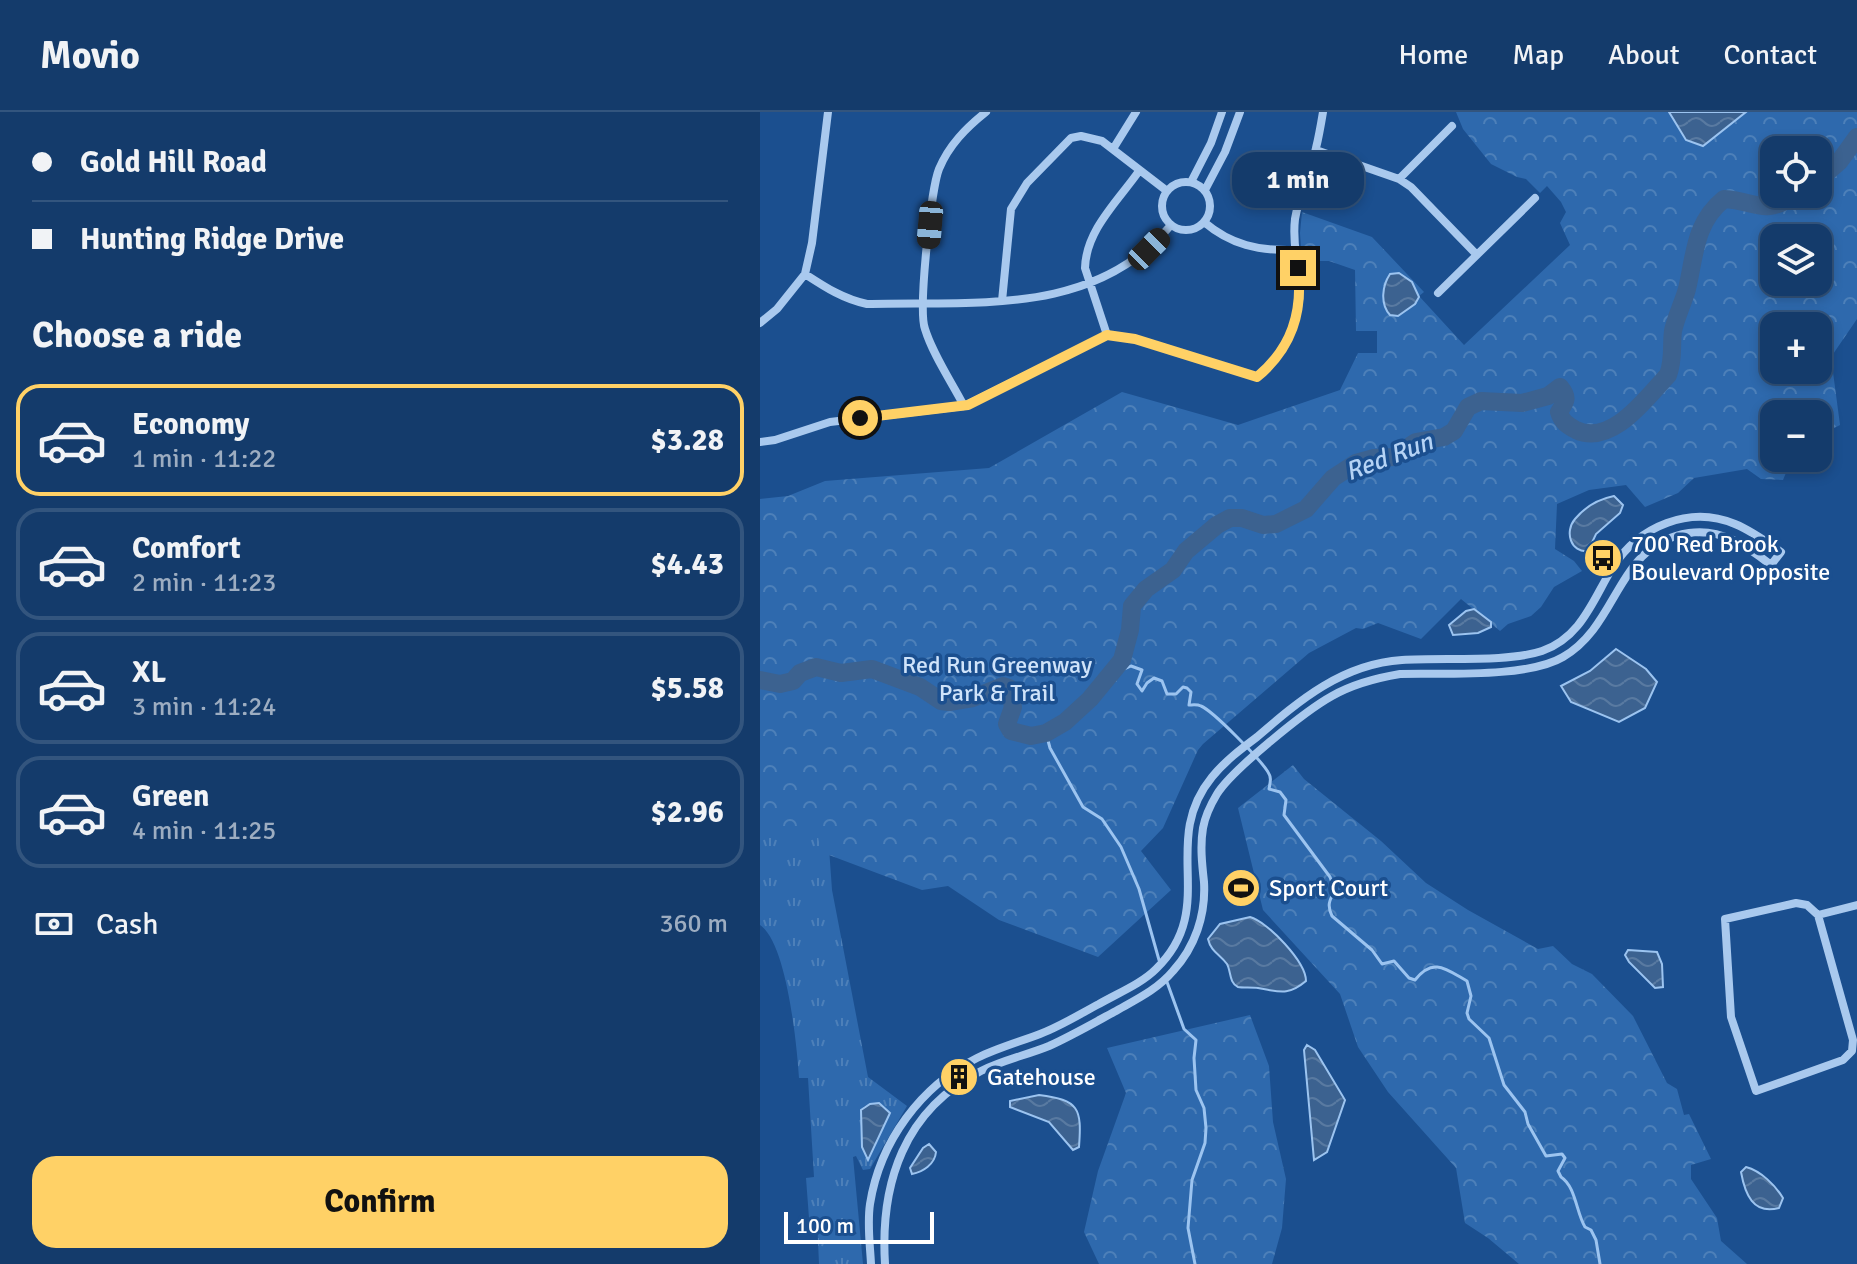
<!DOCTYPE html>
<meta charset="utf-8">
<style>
:root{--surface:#143b6b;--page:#1d4271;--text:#f1f3f6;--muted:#9dadc1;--line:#33557e;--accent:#ffd166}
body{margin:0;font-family:Signika,sans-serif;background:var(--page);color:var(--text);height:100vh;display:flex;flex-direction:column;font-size:30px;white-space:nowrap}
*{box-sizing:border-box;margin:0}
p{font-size:26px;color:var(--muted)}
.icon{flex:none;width:44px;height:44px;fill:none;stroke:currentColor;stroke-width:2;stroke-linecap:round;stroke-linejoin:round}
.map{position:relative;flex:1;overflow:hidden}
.drawer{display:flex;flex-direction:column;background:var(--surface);width:760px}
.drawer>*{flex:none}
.guide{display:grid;align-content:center;height:176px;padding:0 32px;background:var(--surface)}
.controls{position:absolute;left:1000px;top:24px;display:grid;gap:16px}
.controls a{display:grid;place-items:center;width:72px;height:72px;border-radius:16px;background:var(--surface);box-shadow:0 4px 12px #0003,0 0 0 2px var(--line);font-size:40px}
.scale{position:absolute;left:24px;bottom:20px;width:150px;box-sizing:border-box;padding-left:8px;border:4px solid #fff;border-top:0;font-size:22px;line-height:28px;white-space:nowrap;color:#fff;-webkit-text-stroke:6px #1b4f8f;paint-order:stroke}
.end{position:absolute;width:36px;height:36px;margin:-18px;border:10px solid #ffd166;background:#111;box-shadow:0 0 0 4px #111}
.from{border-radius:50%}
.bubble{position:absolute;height:56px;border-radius:24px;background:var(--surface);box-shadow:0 4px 12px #0003,0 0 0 2px var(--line);font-size:26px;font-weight:800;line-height:56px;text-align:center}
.car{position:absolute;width:24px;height:48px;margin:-24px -12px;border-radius:10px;box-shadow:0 0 6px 2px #0007;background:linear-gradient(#222 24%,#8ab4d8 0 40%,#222 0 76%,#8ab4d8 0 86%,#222 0)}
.guide b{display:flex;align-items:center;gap:28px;height:76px;font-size:30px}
.guide b+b{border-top:2px solid var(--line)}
.guide i{width:20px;height:20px;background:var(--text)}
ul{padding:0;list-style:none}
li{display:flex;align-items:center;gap:24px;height:112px;margin:0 16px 12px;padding:0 16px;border:4px solid var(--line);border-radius:24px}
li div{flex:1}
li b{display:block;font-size:30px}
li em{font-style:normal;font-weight:800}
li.active{border-color:var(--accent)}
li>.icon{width:72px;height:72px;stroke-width:1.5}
h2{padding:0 32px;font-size:36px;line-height:96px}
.pay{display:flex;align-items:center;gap:20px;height:88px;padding:0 32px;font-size:30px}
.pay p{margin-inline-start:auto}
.cta{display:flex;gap:16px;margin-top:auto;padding:16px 32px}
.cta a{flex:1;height:92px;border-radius:24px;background:var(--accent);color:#111;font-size:32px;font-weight:800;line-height:92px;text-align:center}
header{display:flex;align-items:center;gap:48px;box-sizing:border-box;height:112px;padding:0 40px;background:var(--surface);border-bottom:2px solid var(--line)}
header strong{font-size:38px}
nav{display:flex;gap:44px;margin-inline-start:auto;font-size:28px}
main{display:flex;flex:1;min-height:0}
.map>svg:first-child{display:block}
.grass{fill:url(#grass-tufts);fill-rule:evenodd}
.park{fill:url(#park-crowns);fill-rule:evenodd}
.pitch{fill:#2e69ad}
.water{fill:url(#water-waves);stroke:#9cc4f0;stroke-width:2}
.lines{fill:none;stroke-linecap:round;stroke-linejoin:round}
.stream{stroke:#9cc4f0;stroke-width:3}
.river{stroke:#3c6290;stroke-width:18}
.street{stroke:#a9c9ee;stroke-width:8}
.route{stroke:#ffd166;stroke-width:10}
.labels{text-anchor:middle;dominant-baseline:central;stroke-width:7;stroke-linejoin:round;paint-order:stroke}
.poi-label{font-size:24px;fill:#fff;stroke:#1b4f8f;text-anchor:start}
.park-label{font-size:24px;fill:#cfe3fa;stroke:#1b4f8f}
.water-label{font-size:26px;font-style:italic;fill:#b5d3f5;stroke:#1b4f8f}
</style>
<header>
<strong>Movio</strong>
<nav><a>Home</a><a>Map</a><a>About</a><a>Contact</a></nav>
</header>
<main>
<section class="drawer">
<div class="guide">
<b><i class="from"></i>Gold Hill Road</b>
<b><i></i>Hunting Ridge Drive</b>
</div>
<h2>Choose a ride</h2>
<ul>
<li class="active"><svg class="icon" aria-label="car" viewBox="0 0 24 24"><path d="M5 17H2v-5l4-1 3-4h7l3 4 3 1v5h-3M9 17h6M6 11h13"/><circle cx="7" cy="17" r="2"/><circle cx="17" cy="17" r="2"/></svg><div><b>Economy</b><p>1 min · 11:22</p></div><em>$3.28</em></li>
<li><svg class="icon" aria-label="car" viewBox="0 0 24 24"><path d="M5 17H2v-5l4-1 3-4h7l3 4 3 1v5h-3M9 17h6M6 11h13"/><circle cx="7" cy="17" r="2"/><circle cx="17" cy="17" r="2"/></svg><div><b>Comfort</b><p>2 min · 11:23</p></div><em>$4.43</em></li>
<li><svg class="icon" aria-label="car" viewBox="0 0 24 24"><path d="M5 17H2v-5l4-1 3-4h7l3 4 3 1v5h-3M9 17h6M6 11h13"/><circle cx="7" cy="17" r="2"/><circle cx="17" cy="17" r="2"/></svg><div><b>XL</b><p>3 min · 11:24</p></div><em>$5.58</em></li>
<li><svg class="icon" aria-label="car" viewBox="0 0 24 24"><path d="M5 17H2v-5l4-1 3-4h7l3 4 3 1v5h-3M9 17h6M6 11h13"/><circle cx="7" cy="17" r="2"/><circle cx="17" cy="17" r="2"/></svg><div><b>Green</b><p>4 min · 11:25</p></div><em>$2.96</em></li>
</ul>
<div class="pay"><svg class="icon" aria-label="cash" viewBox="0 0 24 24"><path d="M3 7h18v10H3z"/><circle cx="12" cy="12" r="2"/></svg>Cash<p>360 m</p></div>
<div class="cta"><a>Confirm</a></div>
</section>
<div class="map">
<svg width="1097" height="1152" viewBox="0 0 1097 1152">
<defs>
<pattern id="grass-tufts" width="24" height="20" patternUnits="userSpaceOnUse" patternTransform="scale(2)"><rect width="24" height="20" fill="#2e69ad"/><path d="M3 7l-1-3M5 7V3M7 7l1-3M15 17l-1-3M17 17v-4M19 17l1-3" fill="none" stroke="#4d80b9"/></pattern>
<pattern id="park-crowns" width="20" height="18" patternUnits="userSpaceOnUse" patternTransform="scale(2)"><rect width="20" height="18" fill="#2e69ad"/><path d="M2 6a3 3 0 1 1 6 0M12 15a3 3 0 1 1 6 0" fill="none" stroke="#4d80b9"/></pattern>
<pattern id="water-waves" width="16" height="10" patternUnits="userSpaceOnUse" patternTransform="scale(2)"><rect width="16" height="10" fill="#3c6290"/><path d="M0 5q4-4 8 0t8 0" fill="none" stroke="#597aa1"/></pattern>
</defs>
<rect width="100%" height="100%" fill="#1b4f8f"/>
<!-- grass -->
<path class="grass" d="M0 690 35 694 69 736 72 778 108 965 147 994 110 1057 103 1058 96 1044 93 1045 103 1152H59L57 1106H49L46 1066 54 1065 48 966H39C37 934 27 831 0 813ZM119 991 130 1001 108 1048C100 1030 99 1013 104 994Z"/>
<!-- park -->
<path class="park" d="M696 0H1097V207L1071 245 1080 313 1058 324V302H1014V346H1032L1023 368 1001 367 987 357 934 366 918 381 885 395 866 373 829 378 797 392 795 437 814 449 822 459 794 475 781 495 771 504 748 512 740 519 701 487 661 527 618 511 603 517 596 516 549 541 443 632 438 638 403 716 381 739 411 778 338 845 239 808 188 774 162 778 61 740 58 725 0 708V387L28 384 65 369 229 356 362 280 478 313 580 278 598 241H617V219H596L595 158 569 149H542L540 121 542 100 612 125 664 180 659 184 704 233 810 133 800 111 806 100 801 90 787 74 780 81 766 67 757 65 731 52 703 17ZM1014 38H1058V82H1014ZM1014 126H1058V170H1014ZM1014 214H1058V258H1014Z
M533 653 544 667 621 729 666 771 708 798 778 837 793 834 812 852 832 862 873 904 907 971 917 977 924 1003 929 1002 951 1047 931 1053V1067L957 1106 961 1129 987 1152H759L728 1126 705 1111 696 1056 628 980 598 935 580 882 503 798 478 696Z
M490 903 509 954 513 1010 526 1067 522 1116 512 1152H339L324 1120 338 1059 366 981 347 936Z"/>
<!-- pitch -->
<path class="pitch" d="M490 758 493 791 472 793 469 760Z"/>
<!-- water -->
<path class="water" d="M909 0H986L943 34 926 28Z
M639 161 652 170 659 185 655 192 638 204 630 203C620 192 622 174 630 162Z
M854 384 863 393 860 401 836 422 828 439C811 441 804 420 815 407 825 395 839 387 854 384Z
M714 497 731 510V515L718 521 693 523 689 513 706 499Z
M856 537 886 557 897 570 885 596 859 610 811 590 801 574 830 559Z
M490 805C508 810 546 850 546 869 527 885 518 879 498 876 492 875 483 876 478 875 469 871 471 859 467 852 460 842 451 840 448 827L460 812Z
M868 838 897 840 902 852 903 875 895 876 869 850 865 843Z
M547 933 555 938 585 988 567 1040 554 1048 544 938Z
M279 983C319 988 322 996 319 1035L313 1038 289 1010 250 995V989Z
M119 991 130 1001 108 1048 102 1035 101 998 110 992Z
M169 1032 176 1040C175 1052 163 1060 152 1062L150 1056 163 1036Z
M986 1055C1001 1059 1015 1073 1023 1086L1019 1096C993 1103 985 1082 981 1060Z"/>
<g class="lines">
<!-- stream -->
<path class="stream" d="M357 554 362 558 371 554 382 558 377 572 382 579 387 571 394 566 402 569 407 582H416L423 575 427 576 431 580 429 593C432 593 437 592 441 594 453 599 500 647 508 660 512 666 510 671 509 677L520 680 526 688 524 703 570 765 575 779C569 788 567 794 572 804L612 838 622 852 634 849 649 866 655 868C673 845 686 857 707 869L711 884 707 901 709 907 729 926 744 973 765 1000 768 1012 786 1044 802 1042 805 1046 798 1059 801 1065C816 1075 816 1100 825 1115L831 1118 836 1128 840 1152
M286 621 290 636 323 695 342 707 361 735 379 777 399 848
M407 870 424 917 436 928 434 946 436 978 444 996 446 1016 445 1031 432 1068 428 1116 435 1152"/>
<!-- river -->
<path class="river" d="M1058 68 1079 50 1097 25
M0 568 20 572 33 569 40 561 56 555 81 561 112 557 160 575 181 589 189 590 213 586 243 574 249 576 253 595 247 612 251 619 271 624 286 621 305 610 330 587 362 548 370 518 372 494 386 477 413 458 426 439 457 413 470 406H482L503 413 516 412 546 397 573 366 596 351 614 346 634 345 656 330 684 325 694 319 708 295 721 289 762 291 788 284 800 275C809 286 806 289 799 300 802 310 807 313 816 318 852 335 887 285 908 263 914 247 911 234 913 219 916 205 923 191 927 177 935 144 934 111 964 87 998 89 1001 105 1038 82"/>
<!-- street -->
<path class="street" d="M353 37 376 0
M556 38 639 67 651 75 717 143
M639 67 692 14
M431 70 451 31 462 0
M402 94a24 24 0 1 1 48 0a24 24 0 1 1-48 0Z
M445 78 465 40 480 0
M444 110C471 133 499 139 534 138
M45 162C65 175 83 187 107 192 215 189 334 205 411 113
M678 181 775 86
M242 189 251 97 267 71 311 26 321 24 342 29 407 79
M0 211 17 197 45 162 52 131 68 0
M347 223 375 227 497 265C530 237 545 199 538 156 535 139 533 124 535 107 539 82 551 60 556 36 559 24 561 12 563 0
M204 294C191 269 173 243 165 217 158 198 171 77 179 57 189 33 206 16 226 0
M0 330 15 328 70 310 204 294 347 223 325 156C326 118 358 89 379 59
M1058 803 1093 928 1092 939 1083 948 996 979 971 905 965 807 1036 791 1047 793 1058 803 1097 793
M111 1152C110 1132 107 1112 110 1092 120 1029 161 974 217 946 237 936 259 930 280 922 301 914 320 902 339 892 358 881 381 872 396 857 460 795 398 731 452 665 465 649 481 637 497 625 540 588 582 552 642 548 682 545 746 551 782 539 822 525 833 487 853 455 879 414 930 393 975 412 992 419 1007 430 1021 440L1011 453C987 434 961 416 929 421 856 432 860 512 803 545 768 566 683 561 640 562 616 566 593 572 572 584 545 599 472 658 457 682 451 692 445 705 443 716 440 734 442 752 444 770 446 803 435 835 413 859 397 878 375 888 354 900 332 912 311 924 289 934 267 943 243 948 221 959 144 998 120 1071 125 1152"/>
</g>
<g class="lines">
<!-- route -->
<path class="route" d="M100 306 208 293 347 223 375 227 497 265C532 236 543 200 538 156"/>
</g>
<!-- icons -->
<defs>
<g id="bus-disc" transform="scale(2)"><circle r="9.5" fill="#ffd166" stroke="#1b4f8f"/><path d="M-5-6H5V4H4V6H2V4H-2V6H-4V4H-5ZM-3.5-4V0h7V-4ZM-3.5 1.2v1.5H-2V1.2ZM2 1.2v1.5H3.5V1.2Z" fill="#111"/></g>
<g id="stadium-disc" transform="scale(2)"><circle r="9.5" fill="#ffd166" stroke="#1b4f8f"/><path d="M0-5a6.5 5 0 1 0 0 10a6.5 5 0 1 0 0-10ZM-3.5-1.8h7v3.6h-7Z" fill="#111"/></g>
<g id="building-disc" transform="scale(2)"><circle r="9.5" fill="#ffd166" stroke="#1b4f8f"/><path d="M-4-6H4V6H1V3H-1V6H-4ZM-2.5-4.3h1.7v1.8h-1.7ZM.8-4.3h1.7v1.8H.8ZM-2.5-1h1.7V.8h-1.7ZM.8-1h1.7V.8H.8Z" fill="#111"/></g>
</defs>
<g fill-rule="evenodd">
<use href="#bus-disc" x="843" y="446"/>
<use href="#stadium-disc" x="481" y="776"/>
<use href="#building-disc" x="199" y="965"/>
</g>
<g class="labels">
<!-- poi labels -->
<g class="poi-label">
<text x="871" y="432">700 Red Brook<tspan x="871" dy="28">Boulevard Opposite</tspan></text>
<text x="509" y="776">Sport Court</text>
<text x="227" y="965">Gatehouse</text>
</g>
<!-- park labels -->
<g class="park-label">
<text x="237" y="553">Red Run Greenway<tspan x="237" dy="28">Park &amp; Trail</tspan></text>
</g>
<!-- water labels -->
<g class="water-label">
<text transform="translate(629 345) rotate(-21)">Red Run</text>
</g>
</g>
</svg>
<div class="controls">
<a><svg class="icon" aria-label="locate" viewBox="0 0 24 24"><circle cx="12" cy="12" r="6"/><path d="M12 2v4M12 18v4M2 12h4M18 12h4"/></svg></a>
<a><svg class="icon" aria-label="layers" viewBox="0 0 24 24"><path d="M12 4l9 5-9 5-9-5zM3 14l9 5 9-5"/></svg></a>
<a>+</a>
<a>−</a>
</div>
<div class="scale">100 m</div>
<i class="end from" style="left:100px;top:306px"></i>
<i class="end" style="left:538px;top:156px"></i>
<div class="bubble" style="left:472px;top:40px;width:132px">1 min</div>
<i class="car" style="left:170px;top:113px;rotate:185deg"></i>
<i class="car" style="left:389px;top:137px;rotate:45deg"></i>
</div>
</main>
